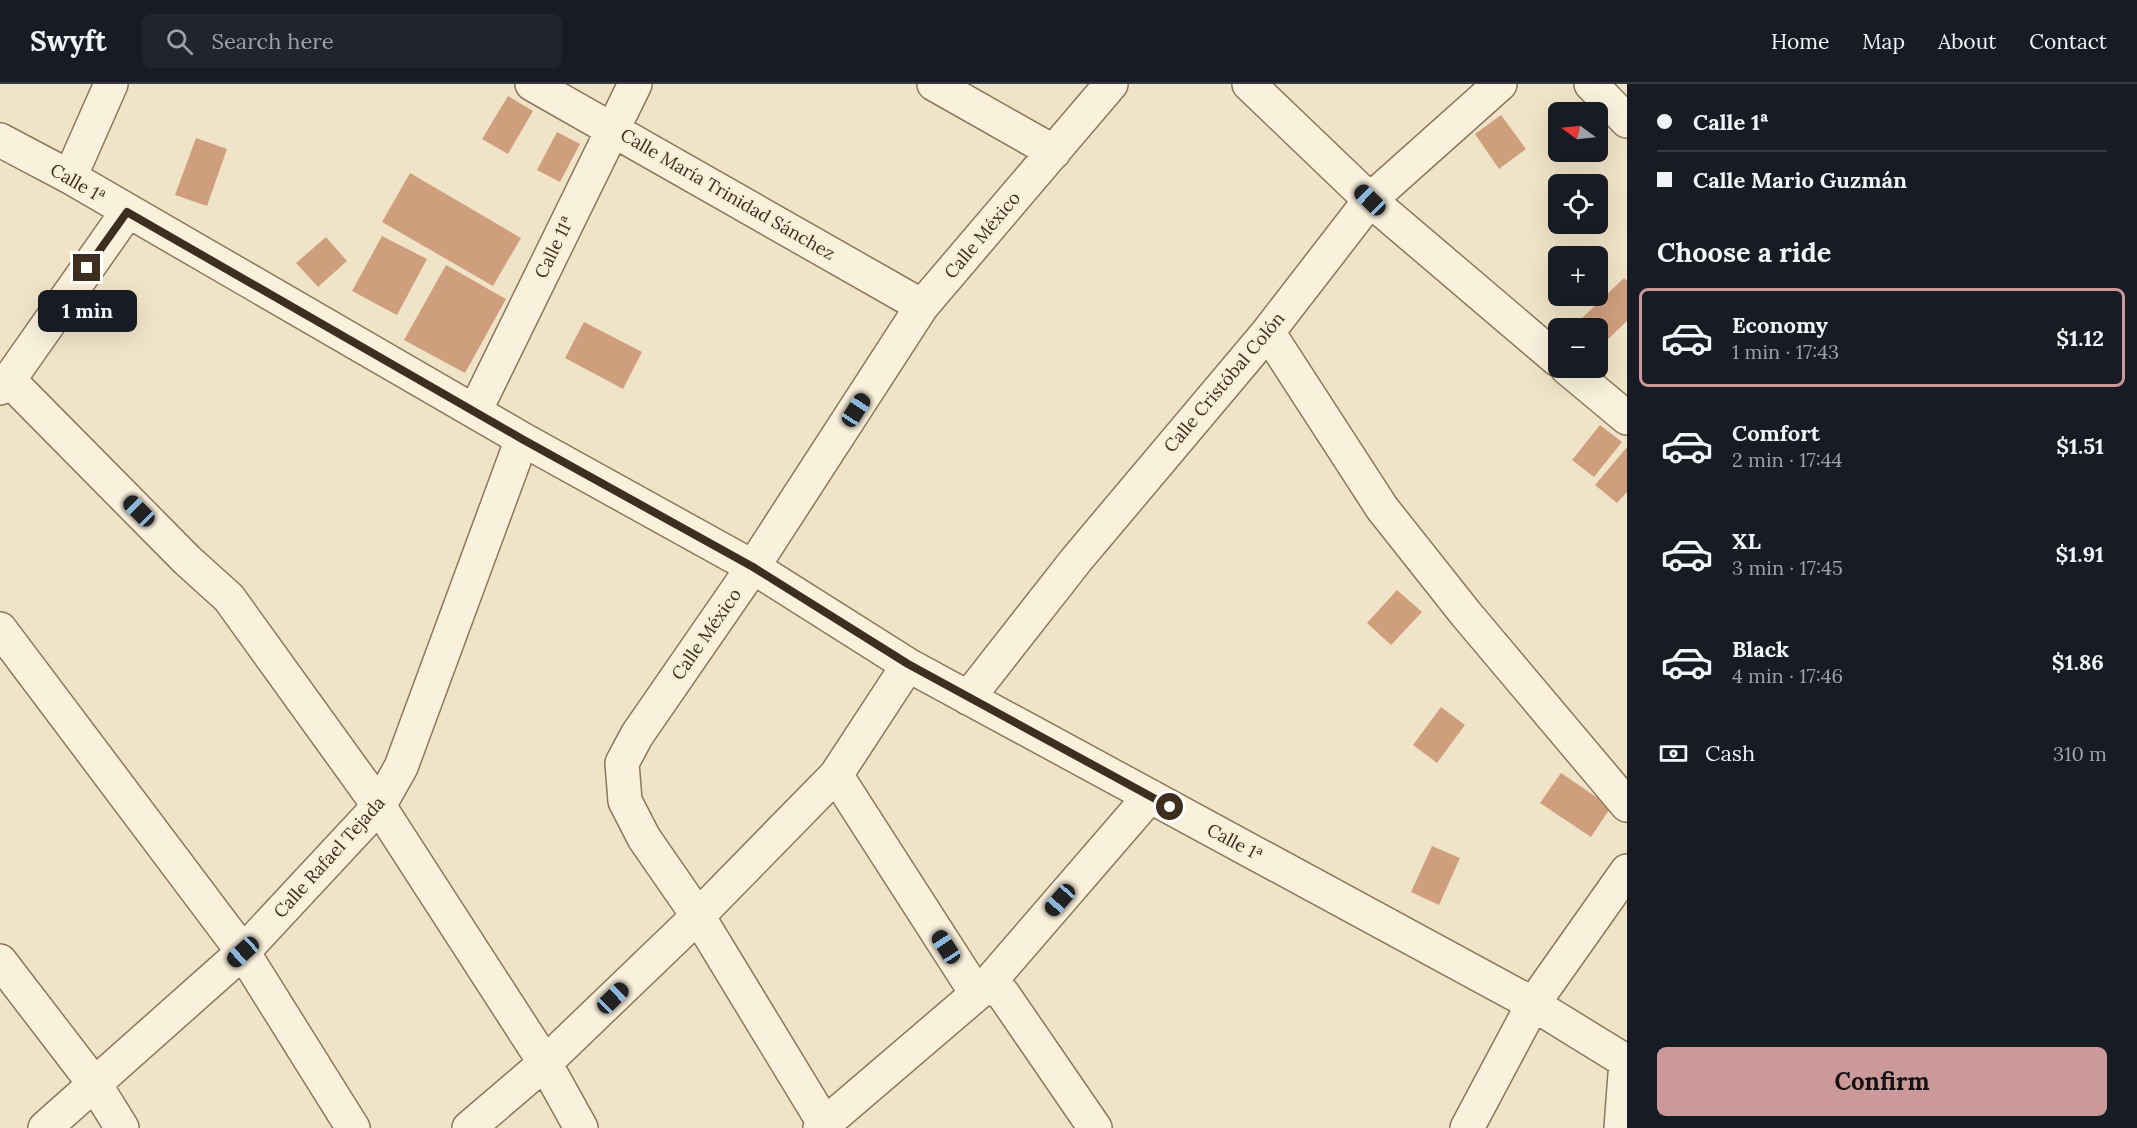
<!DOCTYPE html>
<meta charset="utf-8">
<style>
:root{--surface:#171b24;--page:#20242c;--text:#f1f3f6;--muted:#9ea1a6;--line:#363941;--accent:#cc999b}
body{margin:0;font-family:Lora,serif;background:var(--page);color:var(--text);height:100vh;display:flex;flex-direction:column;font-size:22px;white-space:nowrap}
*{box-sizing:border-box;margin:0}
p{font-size:20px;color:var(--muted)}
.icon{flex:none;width:33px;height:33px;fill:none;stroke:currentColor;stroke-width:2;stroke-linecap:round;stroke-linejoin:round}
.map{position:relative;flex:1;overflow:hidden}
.drawer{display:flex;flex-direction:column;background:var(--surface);width:510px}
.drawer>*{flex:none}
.guide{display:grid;align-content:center;height:132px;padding:0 30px;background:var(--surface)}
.needle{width:39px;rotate:285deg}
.tools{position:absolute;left:1548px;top:18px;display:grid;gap:12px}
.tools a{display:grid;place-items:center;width:60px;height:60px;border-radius:9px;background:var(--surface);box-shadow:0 6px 24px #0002;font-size:30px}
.end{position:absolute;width:27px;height:27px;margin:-14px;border:8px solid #3d2e20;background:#fff;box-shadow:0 0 0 3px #fff}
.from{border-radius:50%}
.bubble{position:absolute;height:42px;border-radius:9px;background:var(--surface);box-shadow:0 6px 24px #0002;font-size:20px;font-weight:700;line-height:42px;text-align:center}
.car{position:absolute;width:18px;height:36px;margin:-18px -9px;border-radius:8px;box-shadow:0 0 4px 2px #0007;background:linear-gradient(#222 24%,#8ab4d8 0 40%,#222 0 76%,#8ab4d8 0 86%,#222 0)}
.guide b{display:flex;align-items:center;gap:21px;height:57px;font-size:22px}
.guide b+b{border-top:2px solid var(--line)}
.guide i{width:15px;height:15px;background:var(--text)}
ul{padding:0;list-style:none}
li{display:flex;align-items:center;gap:18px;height:99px;margin:0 12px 9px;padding:0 18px;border:3px solid transparent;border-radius:9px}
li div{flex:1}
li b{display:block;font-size:22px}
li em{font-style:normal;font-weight:700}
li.current{border-color:var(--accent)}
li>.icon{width:54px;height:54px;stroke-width:1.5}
h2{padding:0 30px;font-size:27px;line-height:72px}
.pay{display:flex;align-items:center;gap:15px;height:66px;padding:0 30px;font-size:22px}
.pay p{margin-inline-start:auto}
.cta{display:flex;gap:12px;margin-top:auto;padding:12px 30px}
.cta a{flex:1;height:69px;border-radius:9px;background:var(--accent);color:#111;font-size:24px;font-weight:700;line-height:69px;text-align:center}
header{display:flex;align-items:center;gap:36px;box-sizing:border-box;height:84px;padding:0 30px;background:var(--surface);border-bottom:2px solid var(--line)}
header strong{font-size:28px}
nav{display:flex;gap:33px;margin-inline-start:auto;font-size:21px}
.search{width:420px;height:54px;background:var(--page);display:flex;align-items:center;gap:15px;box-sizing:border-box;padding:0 21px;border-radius:9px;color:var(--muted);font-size:22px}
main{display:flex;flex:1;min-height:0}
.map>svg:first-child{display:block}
.building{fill:#cf9f7d}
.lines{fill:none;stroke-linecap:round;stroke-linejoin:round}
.minor-casing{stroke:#8d765c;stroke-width:36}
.minor{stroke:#faf1dc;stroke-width:33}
.route{stroke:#3d2e20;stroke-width:8}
.labels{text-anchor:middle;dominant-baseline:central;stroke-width:4.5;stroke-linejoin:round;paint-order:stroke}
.street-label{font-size:18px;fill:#3d2e20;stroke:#f7eed8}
</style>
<header>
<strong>Swyft</strong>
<div class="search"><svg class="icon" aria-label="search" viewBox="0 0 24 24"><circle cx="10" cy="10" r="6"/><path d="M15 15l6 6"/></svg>Search here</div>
<nav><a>Home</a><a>Map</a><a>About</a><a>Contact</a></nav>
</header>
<main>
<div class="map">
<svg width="1627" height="1044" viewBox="0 0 1627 1044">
<rect width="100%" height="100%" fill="#f0e4c8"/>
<!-- building -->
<path class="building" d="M508 12 533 27 508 70 482 55Z
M1501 31 1526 65 1499 85 1475 50Z
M557 48 580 60 560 98 537 86Z
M196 54 227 65 207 122 175 111Z
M410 89 521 154 493 202 382 138Z
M382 152 427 175 397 231 352 207Z
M326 153 347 177 318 203 296 179Z
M446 181 506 215 465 289 404 256Z
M1624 194 1627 197V237L1604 259 1598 252V244H1590L1581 235Z
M584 238 642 268 623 305 565 274Z
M1600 341 1622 358 1594 393 1572 376Z
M1627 363V408L1617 419 1595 401Z
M1397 506 1422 528 1391 561 1367 539Z
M1441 623 1465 641 1437 679 1413 661Z
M1561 689 1611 723 1591 753 1540 719Z
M1432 762 1460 774 1439 821 1411 808Z"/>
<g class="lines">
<!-- minor casing -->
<g class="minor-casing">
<path id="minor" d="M532 0 922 222
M934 0 1054 68
M1249 0 1370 116 1558 276
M1591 0 1627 37
M0 56 70 93 522 355 753 483 908 581 1533 920 1627 978
M70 93 111 0
M1268 248 1382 424 1466 530 1627 721
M1567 284 1627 334
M9 296 187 476 229 514 379 722 545 979 581 1044
M0 304 9 296 127 128
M475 327 635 0
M0 545 243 868 353 1044
M968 614 1077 475 1268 248 1370 116 1500 0
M836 691 971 901 991 903 1003 910 1095 1044
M0 877 96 1002 122 1044
M45 1044 243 868 379 722 401 683 522 355
M469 1044 545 979 698 832 836 691 908 581
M820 1044 986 902 1150 712
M827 1044 698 832 644 754 625 717 622 679 637 651 753 483 922 222 1111 0
M1467 1044 1533 920 1627 787
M1621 1044 1626 977"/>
</g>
<!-- minor -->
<use href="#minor" class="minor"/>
</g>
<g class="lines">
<!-- route -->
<path class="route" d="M87 184 127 128 522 355 753 483 908 580 1170 723"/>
</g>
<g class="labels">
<!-- street labels -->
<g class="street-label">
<text transform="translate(78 99) rotate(30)">Calle 1ª</text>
<text transform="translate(728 110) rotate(30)">Calle María Trinidad Sánchez</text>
<text transform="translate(982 151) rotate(-50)">Calle México</text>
<text transform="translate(554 163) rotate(-64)">Calle 11ª</text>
<text transform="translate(1224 298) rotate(-50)">Calle Cristóbal Colón</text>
<text transform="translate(706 550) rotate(-55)">Calle México</text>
<text transform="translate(1235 758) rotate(28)">Calle 1ª</text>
<text transform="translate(329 773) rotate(-48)">Calle Rafael Tejada</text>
</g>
</g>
</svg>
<div class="tools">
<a><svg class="needle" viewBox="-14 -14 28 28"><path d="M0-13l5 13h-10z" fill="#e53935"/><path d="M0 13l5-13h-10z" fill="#9ea1a6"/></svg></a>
<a><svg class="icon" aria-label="locate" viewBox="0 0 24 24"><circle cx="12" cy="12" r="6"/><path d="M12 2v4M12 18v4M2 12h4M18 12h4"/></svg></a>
<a>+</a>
<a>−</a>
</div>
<i class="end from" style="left:1170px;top:723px"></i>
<i class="end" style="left:87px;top:184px"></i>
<div class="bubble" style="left:38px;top:206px;width:99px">1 min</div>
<i class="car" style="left:1370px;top:116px;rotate:314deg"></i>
<i class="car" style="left:856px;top:326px;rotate:33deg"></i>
<i class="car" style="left:139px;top:427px;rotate:315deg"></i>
<i class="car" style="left:1060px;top:816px;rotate:221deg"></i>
<i class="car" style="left:946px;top:863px;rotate:327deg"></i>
<i class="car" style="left:243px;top:868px;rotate:228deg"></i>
<i class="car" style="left:613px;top:914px;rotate:46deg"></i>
</div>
<section class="drawer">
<div class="guide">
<b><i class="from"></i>Calle 1ª</b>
<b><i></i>Calle Mario Guzmán</b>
</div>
<h2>Choose a ride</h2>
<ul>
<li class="current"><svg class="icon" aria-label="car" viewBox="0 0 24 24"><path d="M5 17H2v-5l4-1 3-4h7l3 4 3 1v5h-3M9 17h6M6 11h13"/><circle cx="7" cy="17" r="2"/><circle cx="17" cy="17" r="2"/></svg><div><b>Economy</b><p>1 min · 17:43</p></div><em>$1.12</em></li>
<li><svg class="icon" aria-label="car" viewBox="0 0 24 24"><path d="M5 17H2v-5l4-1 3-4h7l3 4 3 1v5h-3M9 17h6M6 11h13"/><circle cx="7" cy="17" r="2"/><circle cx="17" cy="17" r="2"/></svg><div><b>Comfort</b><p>2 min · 17:44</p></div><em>$1.51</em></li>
<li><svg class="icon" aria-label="car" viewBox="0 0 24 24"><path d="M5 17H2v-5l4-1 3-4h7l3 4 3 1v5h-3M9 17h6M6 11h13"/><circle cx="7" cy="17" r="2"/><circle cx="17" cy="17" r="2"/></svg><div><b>XL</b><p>3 min · 17:45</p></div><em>$1.91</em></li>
<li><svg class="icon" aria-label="car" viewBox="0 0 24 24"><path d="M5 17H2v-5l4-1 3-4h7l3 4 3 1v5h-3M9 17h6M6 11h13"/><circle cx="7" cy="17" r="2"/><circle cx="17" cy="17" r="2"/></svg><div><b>Black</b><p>4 min · 17:46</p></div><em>$1.86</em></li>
</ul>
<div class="pay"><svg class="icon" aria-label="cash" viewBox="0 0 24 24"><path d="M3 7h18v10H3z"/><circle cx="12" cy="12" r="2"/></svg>Cash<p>310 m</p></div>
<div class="cta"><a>Confirm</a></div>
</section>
</main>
